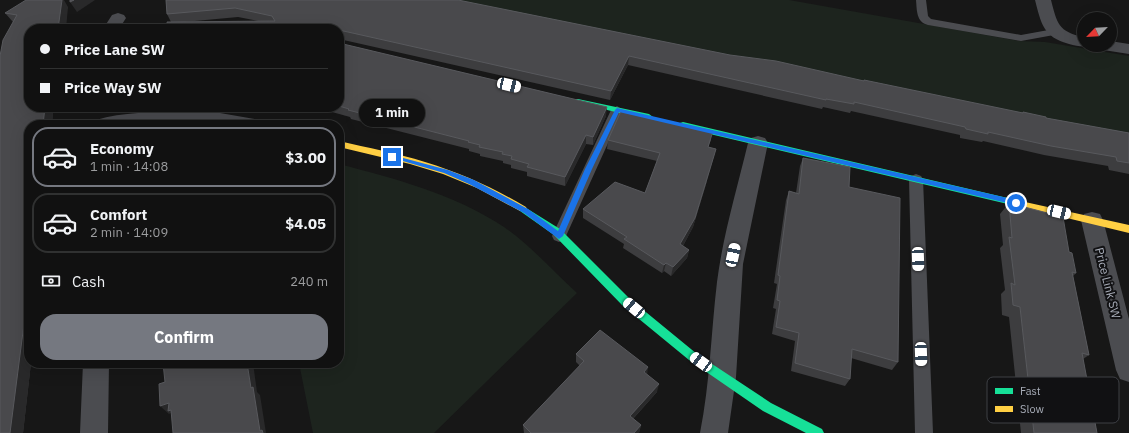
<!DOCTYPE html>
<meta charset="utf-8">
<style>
:root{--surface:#111;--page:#1a1a1a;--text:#f1f3f6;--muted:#9c9d9f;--line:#303131;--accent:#757880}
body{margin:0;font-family:"IBM Plex Sans",sans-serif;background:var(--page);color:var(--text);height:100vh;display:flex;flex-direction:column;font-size:15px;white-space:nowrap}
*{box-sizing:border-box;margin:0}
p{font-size:13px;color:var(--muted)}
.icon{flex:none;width:22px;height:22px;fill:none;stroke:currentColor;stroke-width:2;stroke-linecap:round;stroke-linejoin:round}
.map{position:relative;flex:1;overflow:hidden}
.panel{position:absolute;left:24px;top:120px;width:320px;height:248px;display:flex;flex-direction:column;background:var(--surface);border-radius:16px;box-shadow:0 4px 16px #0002,0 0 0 1px var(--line)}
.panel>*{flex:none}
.banner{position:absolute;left:24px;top:24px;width:320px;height:88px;border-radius:16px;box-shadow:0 4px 16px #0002,0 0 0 1px var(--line);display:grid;align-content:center;height:88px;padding:0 16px;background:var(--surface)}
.needle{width:26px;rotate:245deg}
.tools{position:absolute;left:1077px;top:12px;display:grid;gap:8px}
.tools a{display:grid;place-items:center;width:40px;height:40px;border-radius:50%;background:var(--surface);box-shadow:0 4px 16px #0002,0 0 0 1px var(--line);font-size:20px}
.end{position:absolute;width:18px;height:18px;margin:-9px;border:5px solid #1a73e8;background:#fff;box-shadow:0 0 0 2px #fff}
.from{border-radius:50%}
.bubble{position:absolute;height:28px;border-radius:14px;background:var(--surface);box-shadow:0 4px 16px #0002,0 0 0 1px var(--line);font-size:13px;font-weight:700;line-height:28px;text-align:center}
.car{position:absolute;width:12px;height:24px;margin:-12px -6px;border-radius:5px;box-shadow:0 0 3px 1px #0007;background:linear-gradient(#fff 24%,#345 0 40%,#fff 0 76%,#345 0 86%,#fff 0)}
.banner b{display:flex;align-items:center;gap:14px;height:38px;font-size:15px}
.banner b+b{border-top:1px solid var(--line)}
.banner i{width:10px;height:10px;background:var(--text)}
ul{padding:7px 0 0;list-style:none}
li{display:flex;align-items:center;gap:12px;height:60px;margin:0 8px 6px;padding:0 8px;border:2px solid var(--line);border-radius:16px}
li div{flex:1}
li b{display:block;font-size:15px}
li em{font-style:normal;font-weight:700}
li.selected{border-color:var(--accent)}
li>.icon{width:36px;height:36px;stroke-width:1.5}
.pay{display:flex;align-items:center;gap:10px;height:44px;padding:0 16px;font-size:15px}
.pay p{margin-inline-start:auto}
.primary-button{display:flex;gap:8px;margin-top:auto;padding:8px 16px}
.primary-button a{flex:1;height:46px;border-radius:16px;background:var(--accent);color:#fff;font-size:16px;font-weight:700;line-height:46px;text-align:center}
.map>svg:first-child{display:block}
.green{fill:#1d241e}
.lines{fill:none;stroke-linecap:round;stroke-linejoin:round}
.lane{fill:#4b4c50;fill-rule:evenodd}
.street{fill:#4b4c50;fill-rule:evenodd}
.fast{fill:#16e098;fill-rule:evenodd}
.slow{fill:#ffcf43;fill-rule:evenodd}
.wall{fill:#3d3d3f;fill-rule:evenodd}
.shaded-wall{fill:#29292a}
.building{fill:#49494c;stroke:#58595d}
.route{fill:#1a73e8}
.labels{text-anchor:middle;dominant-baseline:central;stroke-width:4;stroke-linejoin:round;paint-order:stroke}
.street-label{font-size:12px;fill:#a8adb8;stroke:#111113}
.key{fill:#111113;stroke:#3e4045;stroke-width:1}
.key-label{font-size:11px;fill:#a8adb8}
</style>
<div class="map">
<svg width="1129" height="433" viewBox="0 0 1129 433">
<rect width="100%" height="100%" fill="#171717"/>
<!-- green -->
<path class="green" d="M447 0H789L1019 41 1045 42 1129 56V139Z
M339 164C396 179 454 194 504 227 530 245 553 271 577 293L434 433H313L299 363H339Z"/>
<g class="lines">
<!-- lane -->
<path class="lane" d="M916 0H926L928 16 931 19 1021 35 1054 29 1059 32 1054 35 1021 41 928 25C916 22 917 10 916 0Z
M617 106 623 110 566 236 564 240 559 242 554 240 552 236 611 110Z
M916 174 921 176 923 179 933 433H915L909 179 911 176Z"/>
<!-- street -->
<path class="street" d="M1035 0H1051C1057 23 1058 32 1084 37V45L1090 46C1082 47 1076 46 1069 44 1043 37 1041 23 1035 0Z
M118 13 124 15 126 18 119 29H103L112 15Z
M1110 41 1129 44V54L1097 49 1095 45H1110Z
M181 111 220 113 266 121 269 125 93 124 96 120C123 112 153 112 181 111Z
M758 136 765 138 768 143 743 264 736 377 728 433H700C710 383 711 333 717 282 723 235 737 189 748 143L751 138Z
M1092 212 1100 214 1103 220 1129 319V382L1120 379 1116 370 1081 220 1084 214Z
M83 363H109L108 433H80Z"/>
<!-- fast -->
<path class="fast" d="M575 99H578L649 114 653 117 649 120 578 103H575Z
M683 122 1012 199 1016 202 1012 205 680 127 679 125 680 123Z
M523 206 560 229 630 299 697 354 771 403 822 429 824 433H806L763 411 689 360 622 305 554 235 520 211 519 209 520 207Z"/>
<!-- slow -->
<path class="slow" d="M339 141C368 148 397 153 425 162 461 173 494 188 526 207L527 209 526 211H520L477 188 443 174 410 164 339 147Z
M1012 199 1129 225V233L1009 204 1008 202 1009 200Z"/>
</g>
<!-- wall -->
<path class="wall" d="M166 0 863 81 864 80 1022 113 1023 112 1046 118 1129 133V174L1109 170 1108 166 1044 155 983 141 982 142 960 138V135L851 111 850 113 823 107 822 109 628 65 610 100 339 39V29L171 22 167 14ZM238 17 258 21 184 22Z
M68 7 29 107H58V109L53 110 52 125H29V363H31L23 433H0L13 22 5 13Z
M339 43 606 116 593 145 586 144 565 186 527 176V172L511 168V165L503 163V161L480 156V154L469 151V149L351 119 350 117 314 107H339Z
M608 140H711L708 147 707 181 693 227 683 246 689 250 687 258 671 276 664 271 662 273 623 248 624 244 583 218V209L645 193 657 161 607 149Z
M803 158 849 187 898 362 892 370 851 358 850 379 845 386 791 371 795 341 772 334 776 309 773 308 777 284 774 283 786 200 789 191 796 193 800 166Z
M1009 203 1069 252 1076 273 1073 276 1089 355 1083 359 1097 433H1021L1009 317 1002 315 1001 294 1005 290 1000 248 1003 245 1000 214Z
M576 354 647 374 657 392 633 419 641 425 639 433H524L523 425 580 366 576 362Z"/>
<!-- shaded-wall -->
<path class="shaded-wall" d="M62 0H64L68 7 66 29H58Z
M74 0H95L77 12 70 2Z
M629 56 628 65 610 100 611 91Z
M45 107H58V109L53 110 52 125H43Z
M607 107 606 116 593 145V137Z
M586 135V144L565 186V177Z
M716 149 707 181 693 227 679 253 680 244Z
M29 247V363H31L23 433H10Z
M689 250 687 258 671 276 673 267Z
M666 263 664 271 662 273 664 265Z
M247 363H253L257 392 260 395 266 433H261L260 431 251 388Z
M648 367 647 376 644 372Z
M659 384 657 392 628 424 630 416Z
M169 403 177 419 171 413 169 414 160 406Z
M641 425 639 433H634Z"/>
<!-- building -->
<path class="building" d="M26 0H62L58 29H29V107H45L43 125H29V247L26 273 29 272 25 316 10 433H0V56L3 40 17 15 5 13Z
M70 0H74L70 2Z
M166 0H458L730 55 776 61 864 81V80L1023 113V112L1046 117V118L1129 133V163L1117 161 1116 157 1051 146 988 132V134L966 129 965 127 854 102V104L826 99V100L629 56 611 91 339 30V29H168L167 22 275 21 272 16 235 8 167 14Z
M339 43 607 107 593 137 586 135 565 177 527 167 529 164 511 159 512 156 502 154 503 152 479 147 480 145 468 142 469 141 348 110 349 109 339 106Z
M621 111 713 131 708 147 716 149 695 218 680 244 689 250 673 267 666 263 664 265 624 239 627 237 583 209 615 182 645 193 660 153 608 140Z
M803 158 850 167 849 187 900 198 898 362 852 349 850 379 795 363 799 333 776 327 780 301 777 300 780 276 778 275 789 191 799 194Z
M1009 203 1063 217 1069 252 1072 253 1076 273 1072 272 1089 355 1082 353 1097 433H1034L1020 307 1013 305 1011 283 1015 285 1009 237 1012 238Z
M600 330 648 367 644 372 659 384 630 416 641 425 634 433H531L523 425 584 361 576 354Z
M163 363H247L251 388 253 387 260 431 262 430 263 433H173L171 410 168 411 169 403 160 406 159 384 165 382Z"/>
<!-- route -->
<path class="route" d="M617 108 1016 200 1019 203 1016 205 619 112 592 169 563 236 559 239 524 213 469 184 444 173 389 157 392 155 448 170 474 180 528 209 558 231 585 169 615 110Z"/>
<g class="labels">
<!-- street labels -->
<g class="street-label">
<text transform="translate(1108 283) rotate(76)">Price Link SW</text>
</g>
</g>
<!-- legend -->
<rect x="987" y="377" width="132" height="46" rx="6" class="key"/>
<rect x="995" y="388" width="18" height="6" fill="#16e098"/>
<rect x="995" y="406" width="18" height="6" fill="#ffcf43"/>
<g class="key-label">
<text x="1020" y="395">Fast</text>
<text x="1020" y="413">Slow</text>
</g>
</svg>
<div class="tools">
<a><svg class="needle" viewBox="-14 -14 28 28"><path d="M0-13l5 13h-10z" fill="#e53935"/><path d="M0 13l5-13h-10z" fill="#9c9d9f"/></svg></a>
</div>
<i class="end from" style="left:1016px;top:203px"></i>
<i class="end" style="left:392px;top:157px"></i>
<div class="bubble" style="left:359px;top:99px;width:66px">1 min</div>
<i class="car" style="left:509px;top:85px;rotate:103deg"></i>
<i class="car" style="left:1059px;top:212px;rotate:103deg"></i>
<i class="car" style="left:733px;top:255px;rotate:12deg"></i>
<i class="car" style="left:918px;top:259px;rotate:178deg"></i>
<i class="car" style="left:634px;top:308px;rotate:310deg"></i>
<i class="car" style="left:921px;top:354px;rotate:178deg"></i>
<i class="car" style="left:701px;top:362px;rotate:306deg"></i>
<div class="banner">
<b><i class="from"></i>Price Lane SW</b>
<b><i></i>Price Way SW</b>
</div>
<section class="panel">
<ul>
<li class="selected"><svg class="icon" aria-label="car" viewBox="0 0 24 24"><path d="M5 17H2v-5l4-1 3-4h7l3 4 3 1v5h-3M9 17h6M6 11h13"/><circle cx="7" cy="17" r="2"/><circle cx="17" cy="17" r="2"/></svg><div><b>Economy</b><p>1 min · 14:08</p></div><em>$3.00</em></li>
<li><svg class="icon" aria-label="car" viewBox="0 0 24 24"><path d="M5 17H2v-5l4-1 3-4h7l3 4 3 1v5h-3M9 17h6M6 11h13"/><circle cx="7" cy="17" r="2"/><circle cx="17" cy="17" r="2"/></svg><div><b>Comfort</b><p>2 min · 14:09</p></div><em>$4.05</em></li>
</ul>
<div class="pay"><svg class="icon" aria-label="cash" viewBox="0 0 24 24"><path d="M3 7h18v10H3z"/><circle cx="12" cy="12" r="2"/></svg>Cash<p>240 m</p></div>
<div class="primary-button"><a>Confirm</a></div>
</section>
</div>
